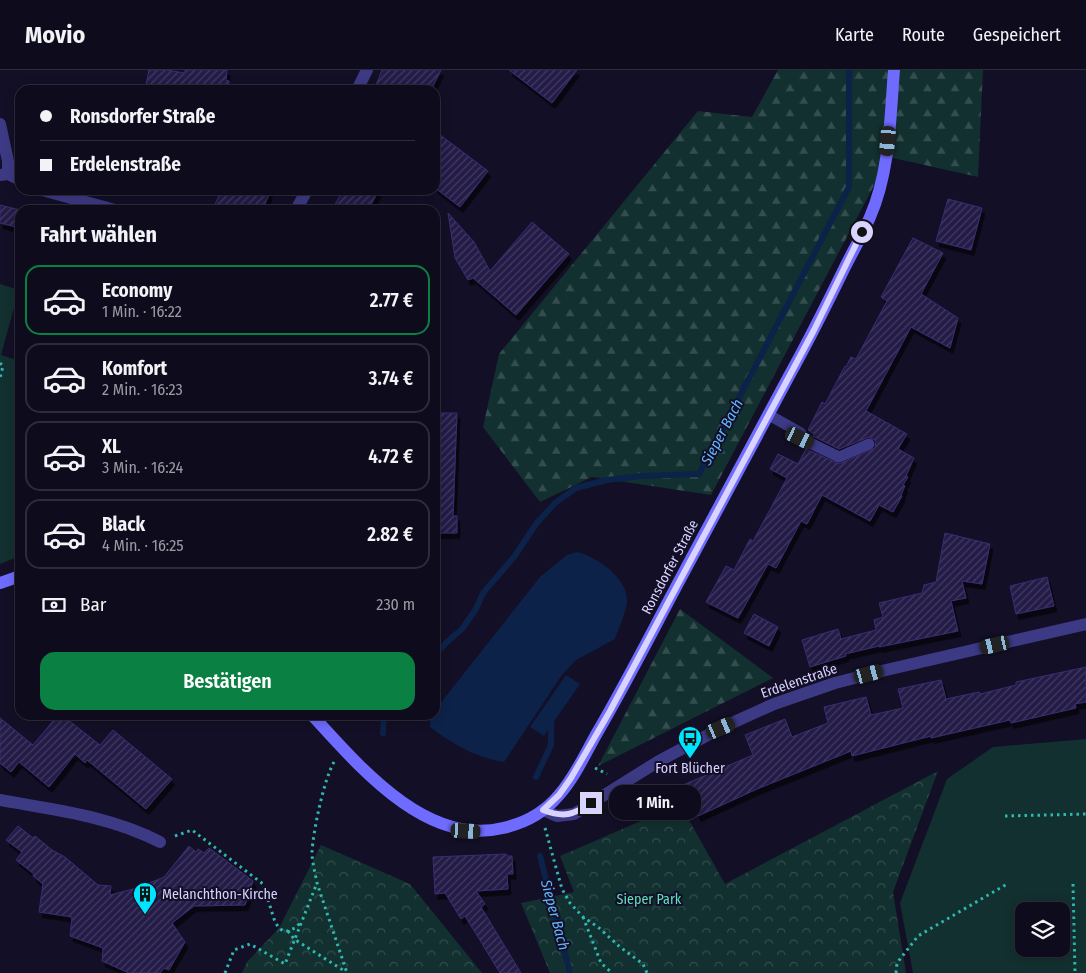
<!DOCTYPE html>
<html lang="de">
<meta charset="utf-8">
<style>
:root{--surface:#0e0b1c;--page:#1c1929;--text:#f1f3f6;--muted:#9b9ba3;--line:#2e2b3b;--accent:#0b8043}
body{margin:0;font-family:"Fira Sans Condensed",sans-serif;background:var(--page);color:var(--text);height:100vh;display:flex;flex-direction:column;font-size:19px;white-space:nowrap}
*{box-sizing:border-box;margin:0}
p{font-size:16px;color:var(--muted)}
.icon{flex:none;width:28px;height:28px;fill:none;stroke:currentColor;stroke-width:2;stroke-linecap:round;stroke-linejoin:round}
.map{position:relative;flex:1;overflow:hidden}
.side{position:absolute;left:15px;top:135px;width:425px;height:515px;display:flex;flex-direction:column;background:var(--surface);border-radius:15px;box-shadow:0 2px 12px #0003,0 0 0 1px var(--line)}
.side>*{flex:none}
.top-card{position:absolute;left:15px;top:15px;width:425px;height:110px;border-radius:15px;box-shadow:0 2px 12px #0003,0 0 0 1px var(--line);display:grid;align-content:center;height:110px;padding:0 25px;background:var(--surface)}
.controls{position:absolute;left:1015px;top:832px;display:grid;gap:10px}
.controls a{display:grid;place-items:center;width:55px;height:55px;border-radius:10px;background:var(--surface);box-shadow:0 2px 12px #0003,0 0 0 1px var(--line);font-size:25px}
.end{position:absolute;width:22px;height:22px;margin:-11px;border:6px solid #d9d4ff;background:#111;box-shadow:0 0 0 2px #111}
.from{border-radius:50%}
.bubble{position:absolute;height:35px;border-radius:15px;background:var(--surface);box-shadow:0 2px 12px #0003,0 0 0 1px var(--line);font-size:16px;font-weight:600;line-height:35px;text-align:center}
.car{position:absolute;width:15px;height:30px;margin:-15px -8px;border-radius:6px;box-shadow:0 0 4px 1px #0007;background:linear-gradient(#222 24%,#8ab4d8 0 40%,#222 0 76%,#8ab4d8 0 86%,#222 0)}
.top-card b{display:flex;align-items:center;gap:18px;height:48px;font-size:19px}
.top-card b+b{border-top:1px solid var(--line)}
.top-card i{width:12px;height:12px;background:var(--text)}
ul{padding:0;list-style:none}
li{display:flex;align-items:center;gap:15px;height:70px;margin:0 10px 8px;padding:0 15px;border:2px solid var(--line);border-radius:15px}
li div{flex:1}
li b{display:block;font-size:19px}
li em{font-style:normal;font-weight:600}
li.active{border-color:var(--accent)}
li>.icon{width:45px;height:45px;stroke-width:1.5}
h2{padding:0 25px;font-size:22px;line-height:60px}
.pay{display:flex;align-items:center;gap:12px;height:55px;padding:0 25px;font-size:19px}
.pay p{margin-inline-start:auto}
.action{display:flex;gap:10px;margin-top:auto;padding:10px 25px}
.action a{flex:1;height:58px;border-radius:15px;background:var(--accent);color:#fff;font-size:20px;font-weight:600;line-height:58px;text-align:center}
header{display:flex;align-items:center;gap:30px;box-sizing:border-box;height:70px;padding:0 25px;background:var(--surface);border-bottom:1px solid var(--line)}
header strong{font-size:24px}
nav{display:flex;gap:28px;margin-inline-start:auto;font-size:18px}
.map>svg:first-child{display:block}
.green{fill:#12302f;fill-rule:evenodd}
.forest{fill:url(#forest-firs)}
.park{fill:url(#park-crowns)}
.water{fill:#0c2248}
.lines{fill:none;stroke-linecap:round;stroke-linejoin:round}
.stream{stroke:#0c2248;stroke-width:6}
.building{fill:url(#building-hatch);stroke:#3b2d73;filter:url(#shadow)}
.path{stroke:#2fb8b0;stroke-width:3;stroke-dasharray:2.5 4;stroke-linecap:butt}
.service{stroke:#3d3a85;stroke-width:11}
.minor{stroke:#3d3a85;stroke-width:12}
.secondary{stroke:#6f6bff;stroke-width:12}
.route{stroke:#d9d4ff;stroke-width:6}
.labels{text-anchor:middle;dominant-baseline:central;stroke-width:4;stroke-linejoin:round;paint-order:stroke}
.street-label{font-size:14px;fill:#d9d4ff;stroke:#130f26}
.poi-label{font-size:14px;fill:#d9d4ff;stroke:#130f26}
.park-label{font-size:14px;fill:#5fe0c0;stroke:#130f26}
.water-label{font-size:15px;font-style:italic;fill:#62b6ff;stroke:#130f26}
</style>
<header>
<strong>Movio</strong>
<nav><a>Karte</a><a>Route</a><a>Gespeichert</a></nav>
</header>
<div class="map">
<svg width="1086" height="903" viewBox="0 0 1086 903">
<defs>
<pattern id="forest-firs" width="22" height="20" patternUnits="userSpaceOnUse" patternTransform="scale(1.25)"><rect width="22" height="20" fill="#12302f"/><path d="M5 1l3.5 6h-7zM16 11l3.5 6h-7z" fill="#344d4e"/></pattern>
<pattern id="park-crowns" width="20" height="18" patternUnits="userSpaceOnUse" patternTransform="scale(1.25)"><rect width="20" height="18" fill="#12302f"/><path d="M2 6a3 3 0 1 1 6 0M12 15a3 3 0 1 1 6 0" fill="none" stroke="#344d4e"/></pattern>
<pattern id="building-hatch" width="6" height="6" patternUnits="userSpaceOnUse" patternTransform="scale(1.25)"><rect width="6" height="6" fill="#241b47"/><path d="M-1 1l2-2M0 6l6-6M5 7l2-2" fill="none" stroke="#433b63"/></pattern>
<filter id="shadow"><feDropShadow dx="3" dy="5.5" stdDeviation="0" flood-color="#0009"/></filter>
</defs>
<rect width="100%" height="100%" fill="#130f26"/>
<!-- green -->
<path class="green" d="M0 214 19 220 1 285 20 291V486L0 494Z
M1086 669V903H913L900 833 947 709 993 677ZM1061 841V879H1024V841Z"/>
<!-- forest -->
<path class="forest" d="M778 0H983L978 107 889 87 711 425 592 407 540 432 483 357 499 284 698 41 752 47Z
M680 539 773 608 598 696Z"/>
<!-- park -->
<path class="park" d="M938 701 893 822 906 903H550L521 833 574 822 560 786 680 734 725 814Z
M321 775 410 814 482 903H242L247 892 279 858Z"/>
<!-- water -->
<path class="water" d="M577 482C597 487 628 508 627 531 627 540 618 560 615 569L576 590 562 605 504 692C477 688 452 674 430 657V647L431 645H435V640L540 507 567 485Z
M566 605 580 614 544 666 530 657Z"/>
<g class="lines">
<!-- stream -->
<path class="stream" d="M435 585 446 573 462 559 476 539 483 523 514 487 536 454 555 433 576 418 607 410 641 406 699 404 849 117V0
M383 663 384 645
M536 707 551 675V649
M540 786 570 903"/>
</g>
<!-- building -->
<path class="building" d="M149 0H166L185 3V0H227L226 10 229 11 228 20H145Z
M382 0H441L431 20H374Z
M509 0H577L552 33Z
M435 61 488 101 460 137 435 118Z
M222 120H270L268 124 269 125 262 140H212Z
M343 120H379L368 140H332Z
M948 129 982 138 971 180 936 171Z
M0 135 20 140V158L0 153Z
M448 143 474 172 490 201 532 152 569 184 516 245 473 208 468 210 455 188Z
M913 168 943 183 921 224 958 248 950 278 911 257 866 341 907 364 898 379 914 388 906 406 908 407 903 415 905 416 901 425 902 426 893 442 879 435 870 451 822 425 807 454 801 451 776 498 768 494 738 548 706 532 726 496 734 500 750 469 753 471 787 408 770 399 778 384 798 394 806 379 839 394 875 378 876 371 869 367 839 379 813 366 814 364 808 360 822 332 825 334 845 296 846 297 851 287 856 289 887 231 881 227Z
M435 343H457L453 446H457V463H435Z
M945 463 990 474 982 514 962 511 966 528 951 531 958 561 879 577V576L845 584 846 586 810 597 802 570 838 559 841 569 876 560 874 550 883 547 879 533 922 523 924 515 936 512Z
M1047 507 1054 536 1016 544 1010 516Z
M754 544 778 557 769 576 744 563Z
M1086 597V632L1075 634 1076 638 1011 653 1010 650 931 668V666L852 686 851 681 757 719 698 746 683 715 753 685 745 665 785 649 792 667 828 653 824 637 866 627 871 645 903 638 898 619 941 610 946 629 979 622 980 624 1016 615V612Z
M58 645H62L100 675 113 660 172 709 146 739 87 690 85 693 75 684 49 717 19 692 11 702 0 693V648L33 675Z
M18 756 33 768 35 766 52 780 65 787 98 815 111 816 110 825 137 818 164 807 189 776 196 782 198 779 204 783 209 778 253 811 245 835 194 836 172 853 185 872 169 900 164 898 160 903H129L102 891 103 878 70 866 72 847 39 842 43 814 33 806 34 804 16 790 22 782 6 770Z
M506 784 507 786H512L513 804H507L508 819 476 821 485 834 481 837 521 903H500L465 846 461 849 445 823 435 824 433 787Z"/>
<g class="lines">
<!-- path -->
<path class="path" d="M0 293 3 296 0 308
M334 692C324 709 313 762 312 782 312 792 315 802 317 813L347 903
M595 698 607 704
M1005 746 1086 744
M545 758 562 819 570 833 583 847 598 857 620 877 643 894 647 903
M175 766 192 760 263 814 275 852 279 858 283 861H288L295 858 302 851
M1073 814 1075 903
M583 847 601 893 612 903
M288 861 294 869 346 902
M225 903 234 880 250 874 285 894 317 813
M896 903 897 893 918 866 1007 814"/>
<!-- service -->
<path class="service" d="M769 345 801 363 800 368 839 387 869 374"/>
<!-- minor -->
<path class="minor" d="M357 20 367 0
M0 54 8 91V104
M0 105 8 104 20 110
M42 120 115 140
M296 140 307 120
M0 730C55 740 110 746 160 772
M543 740 557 746 574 744 659 691 721 658 774 634 835 613 886 600 1086 554"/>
<!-- secondary -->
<path class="secondary" d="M0 513 20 506
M312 645C358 695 426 777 503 758 525 753 545 742 559 725 575 707 585 684 597 663 625 615 650 566 676 517 714 446 752 376 789 306 809 270 827 234 845 197 853 181 863 164 870 147 890 101 890 49 894 0"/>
</g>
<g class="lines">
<!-- route -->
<path class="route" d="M591 733C573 745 564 748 543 740L559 725 571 708 610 641 814 260 862 162"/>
</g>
<!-- icons -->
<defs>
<g id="bus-pin" transform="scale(1.25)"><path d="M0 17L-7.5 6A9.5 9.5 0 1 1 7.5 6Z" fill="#00e5ff" stroke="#130f26"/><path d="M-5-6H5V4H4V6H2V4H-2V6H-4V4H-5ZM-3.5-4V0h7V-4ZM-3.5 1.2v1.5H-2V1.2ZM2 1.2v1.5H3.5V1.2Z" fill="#111"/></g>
<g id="building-pin" transform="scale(1.25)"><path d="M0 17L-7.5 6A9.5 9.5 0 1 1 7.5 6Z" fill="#00e5ff" stroke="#130f26"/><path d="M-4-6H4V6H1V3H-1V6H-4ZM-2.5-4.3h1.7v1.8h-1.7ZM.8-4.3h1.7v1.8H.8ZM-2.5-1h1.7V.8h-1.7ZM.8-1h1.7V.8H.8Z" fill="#111"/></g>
</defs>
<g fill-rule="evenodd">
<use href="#bus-pin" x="690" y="668"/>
<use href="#building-pin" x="145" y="824"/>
</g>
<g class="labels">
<!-- street labels -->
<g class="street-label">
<text transform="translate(670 497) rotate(-62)">Ronsdorfer Straße</text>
<text transform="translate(799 611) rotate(-19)">Erdelenstraße</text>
</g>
<!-- poi labels -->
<g class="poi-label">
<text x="690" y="698">Fort Blücher</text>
<text x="162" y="824" text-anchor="start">Melanchthon-Kirche</text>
</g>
<!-- park labels -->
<g class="park-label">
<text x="649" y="829">Sieper Park</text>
</g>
<!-- water labels -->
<g class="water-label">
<text transform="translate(722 362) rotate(-62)">Sieper Bach</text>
<text transform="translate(555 845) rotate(75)">Sieper Bach</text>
</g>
</g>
</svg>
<div class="controls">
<a><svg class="icon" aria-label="layers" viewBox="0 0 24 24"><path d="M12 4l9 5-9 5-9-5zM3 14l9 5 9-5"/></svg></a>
</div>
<i class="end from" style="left:862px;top:162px"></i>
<i class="end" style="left:591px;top:733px"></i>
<div class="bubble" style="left:609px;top:715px;width:92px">1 Min.</div>
<i class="car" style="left:888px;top:71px;rotate:185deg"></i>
<i class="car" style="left:800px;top:368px;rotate:116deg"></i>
<i class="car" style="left:995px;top:575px;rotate:257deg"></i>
<i class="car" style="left:869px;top:604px;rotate:75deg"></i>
<i class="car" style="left:721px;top:658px;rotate:67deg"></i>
<i class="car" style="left:466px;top:761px;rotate:93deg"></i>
<div class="top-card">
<b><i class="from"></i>Ronsdorfer Straße</b>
<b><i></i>Erdelenstraße</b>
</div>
<section class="side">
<h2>Fahrt wählen</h2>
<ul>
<li class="active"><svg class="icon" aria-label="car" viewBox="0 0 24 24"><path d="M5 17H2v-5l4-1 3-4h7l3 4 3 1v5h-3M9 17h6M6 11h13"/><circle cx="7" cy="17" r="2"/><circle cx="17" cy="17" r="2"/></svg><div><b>Economy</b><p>1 Min. · 16:22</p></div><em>2.77 €</em></li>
<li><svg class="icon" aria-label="car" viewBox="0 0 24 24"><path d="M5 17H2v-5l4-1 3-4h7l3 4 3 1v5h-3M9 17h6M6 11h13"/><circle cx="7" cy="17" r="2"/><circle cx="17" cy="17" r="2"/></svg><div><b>Komfort</b><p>2 Min. · 16:23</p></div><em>3.74 €</em></li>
<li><svg class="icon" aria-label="car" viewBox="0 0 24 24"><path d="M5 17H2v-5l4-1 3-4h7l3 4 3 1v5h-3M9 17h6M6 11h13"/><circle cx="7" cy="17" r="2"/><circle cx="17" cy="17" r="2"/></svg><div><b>XL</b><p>3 Min. · 16:24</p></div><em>4.72 €</em></li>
<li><svg class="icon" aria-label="car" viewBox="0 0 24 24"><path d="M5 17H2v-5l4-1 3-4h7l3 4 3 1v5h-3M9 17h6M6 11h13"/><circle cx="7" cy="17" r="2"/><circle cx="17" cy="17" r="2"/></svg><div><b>Black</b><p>4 Min. · 16:25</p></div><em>2.82 €</em></li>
</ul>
<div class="pay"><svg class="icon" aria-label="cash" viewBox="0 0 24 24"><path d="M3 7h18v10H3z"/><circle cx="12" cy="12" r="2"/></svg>Bar<p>230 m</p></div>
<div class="action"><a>Bestätigen</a></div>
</section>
</div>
